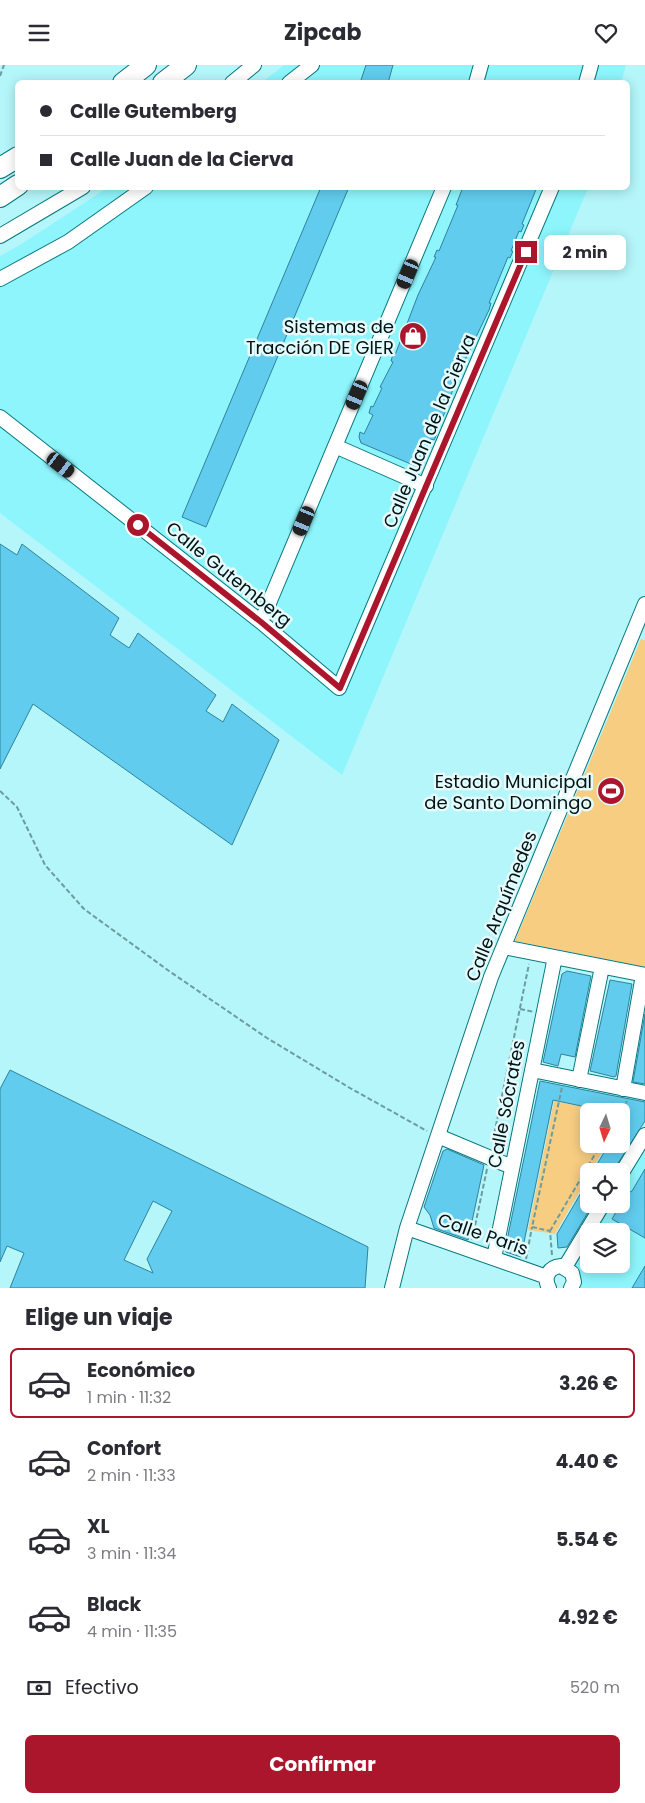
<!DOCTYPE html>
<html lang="es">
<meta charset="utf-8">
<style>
:root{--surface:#fff;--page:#f7f7f7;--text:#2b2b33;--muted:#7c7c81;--line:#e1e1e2;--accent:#ab162c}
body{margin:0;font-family:Poppins,sans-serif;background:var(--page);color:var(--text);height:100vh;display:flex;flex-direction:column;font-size:19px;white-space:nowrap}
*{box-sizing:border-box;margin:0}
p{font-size:16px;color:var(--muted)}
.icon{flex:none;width:28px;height:28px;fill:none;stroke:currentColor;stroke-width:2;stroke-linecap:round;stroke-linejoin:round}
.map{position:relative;height:1223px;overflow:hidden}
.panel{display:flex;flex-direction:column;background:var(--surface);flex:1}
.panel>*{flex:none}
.hud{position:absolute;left:15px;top:15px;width:615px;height:110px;border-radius:8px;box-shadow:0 2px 12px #0003;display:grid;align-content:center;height:110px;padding:0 25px;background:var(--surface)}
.needle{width:32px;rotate:184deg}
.controls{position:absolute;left:580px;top:1038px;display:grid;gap:10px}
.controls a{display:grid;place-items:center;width:50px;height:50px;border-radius:8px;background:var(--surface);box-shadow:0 2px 12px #0003;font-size:25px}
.end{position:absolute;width:22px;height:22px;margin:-11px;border:6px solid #ab162c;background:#fff;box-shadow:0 0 0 2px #fff}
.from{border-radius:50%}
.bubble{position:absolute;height:35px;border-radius:8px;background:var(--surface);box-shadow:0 2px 12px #0003;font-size:16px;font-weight:700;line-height:35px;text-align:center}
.car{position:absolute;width:15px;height:30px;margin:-15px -8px;border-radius:6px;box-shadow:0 0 4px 1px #0007;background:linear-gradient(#222 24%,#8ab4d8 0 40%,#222 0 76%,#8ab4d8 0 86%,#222 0)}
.hud b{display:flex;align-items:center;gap:18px;height:48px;font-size:19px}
.hud b+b{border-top:1px solid var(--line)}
.hud i{width:12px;height:12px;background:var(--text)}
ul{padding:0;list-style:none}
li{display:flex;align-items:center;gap:15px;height:70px;margin:0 10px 8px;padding:0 15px;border:2px solid transparent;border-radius:8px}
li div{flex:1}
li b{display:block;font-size:19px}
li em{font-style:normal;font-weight:700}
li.active{border-color:var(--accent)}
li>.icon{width:45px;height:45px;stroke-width:1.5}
h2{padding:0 25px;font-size:22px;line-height:60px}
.pay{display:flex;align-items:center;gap:12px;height:55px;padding:0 25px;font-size:19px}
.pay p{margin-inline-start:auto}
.cta{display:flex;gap:10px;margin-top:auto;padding:10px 25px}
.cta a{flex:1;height:58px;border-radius:8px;background:var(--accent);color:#fff;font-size:20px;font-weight:700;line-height:58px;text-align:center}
header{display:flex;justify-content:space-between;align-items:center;height:65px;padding:0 25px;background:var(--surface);font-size:22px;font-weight:700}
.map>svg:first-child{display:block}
.built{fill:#8ff5fc;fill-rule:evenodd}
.green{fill:#f7cd82}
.building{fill:#61ccee;stroke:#2f839c;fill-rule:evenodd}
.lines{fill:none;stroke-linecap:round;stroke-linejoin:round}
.minor-casing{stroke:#05787e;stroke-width:16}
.highway-casing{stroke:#05787e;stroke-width:22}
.path{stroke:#6d9ca0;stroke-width:2;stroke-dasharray:5 2.5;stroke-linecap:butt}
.minor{stroke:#fff;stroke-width:14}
.highway{stroke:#fff;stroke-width:20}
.route{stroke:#ab162c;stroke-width:6}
.labels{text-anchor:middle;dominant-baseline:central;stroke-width:5;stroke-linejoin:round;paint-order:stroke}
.poi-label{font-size:18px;fill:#001214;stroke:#e5fafb;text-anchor:end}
.street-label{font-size:18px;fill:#001214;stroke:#e5fafb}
</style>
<header><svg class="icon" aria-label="menu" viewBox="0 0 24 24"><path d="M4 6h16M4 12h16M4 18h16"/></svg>Zipcab<svg class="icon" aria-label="heart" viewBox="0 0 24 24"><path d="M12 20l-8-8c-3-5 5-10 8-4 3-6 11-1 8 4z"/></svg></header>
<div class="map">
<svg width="645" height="1223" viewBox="0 0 645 1223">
<rect width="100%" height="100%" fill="#b4f6fa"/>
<!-- built -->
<path class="built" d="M284 0H626L621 18H261Z
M107 123H588L342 710 0 448V191L20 180Z
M645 1070V1223H574L572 1222V1208L565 1202 603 1139H621V1109ZM589 1166H621V1199H589Z"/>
<!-- green -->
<path class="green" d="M641 574 645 575V902L515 876Z
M554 1036 606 1046H589V1079H607L555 1169 528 1165Z"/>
<!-- building -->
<path class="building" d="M366 0H393L388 18H360Z
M321 122H349L206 462 182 452Z
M463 122H537L522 159 524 160 521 167 519 166 511 186H513L510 193 508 192 489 238H491L489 245 465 295 446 342 447 343 435 368 437 369 434 375 430 374 422 393 426 395 418 402 361 378 359 372 360 367 364 369 373 350 369 348 371 341 373 342 382 323 380 322 393 297 391 296 393 289 395 290 418 230 436 192H434L437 185 439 186 458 140H456Z
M0 479 17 490 22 479 119 553 110 570 129 583 138 568 216 630 206 646 223 657 232 639 279 675 232 780 33 639 0 704Z
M567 906 591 911 575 992 561 989 558 1001 543 997 562 909Z
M610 915 632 919 616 1011 614 1012 590 1006Z
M645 949V1019L633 1017Z
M10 1005 368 1182 365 1223H10L24 1188 7 1181 0 1197V1024ZM153 1136 172 1146 147 1194 153 1208 124 1195Z
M540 1016 645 1037V1056L613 1106H593L609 1079H621V1046H605L553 1035 521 1192 506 1187 505 1185Z
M447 1084 484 1100 468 1175 434 1163 430 1150 424 1142 443 1086Z
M645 1104V1173L612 1154 626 1129 632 1126Z
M589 1114V1139H593L567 1182 558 1183 557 1169Z
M645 1201V1223H632Z"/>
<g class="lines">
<!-- minor casing -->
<g class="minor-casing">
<path id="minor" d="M232 18 254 0
M289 18 312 0
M476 18 481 0
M586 18 591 0
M0 171 83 122
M0 214 68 177 146 122
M0 352 261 557 339 623 552 122
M335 381 426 421
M261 557 444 122
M504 882 645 910
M532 1005 645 1028
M579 1015 602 902
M623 1024 643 910
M438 1071 512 1102
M621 1109 645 1070
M407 1163 547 1212
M494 1193 555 892
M565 1202 603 1139
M392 1223 407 1163 491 912 645 539
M549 1223C543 1212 549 1202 561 1201L572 1208 574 1217 571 1223"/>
</g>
<!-- highway casing -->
<g class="highway-casing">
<path id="highway" d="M123 18 146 0
M163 18 186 0
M0 103 18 92
M0 132 18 120"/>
</g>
<!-- path -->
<path class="path" d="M0 11 4 0
M0 726 17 742 45 800 84 844 169 906 267 973 350 1023 427 1066
M520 944 534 947
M513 978 527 982
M505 1023 517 1025
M621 1046 627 1036
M507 1073 494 1070 529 899
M550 1166 601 1079
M472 1175 487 1104
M552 1190 550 1166 532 1162 562 1022
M526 1194 532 1162"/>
<!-- minor -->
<use href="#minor" class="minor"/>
<!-- highway -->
<use href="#highway" class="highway"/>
</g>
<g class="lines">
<!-- route -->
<path class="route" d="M138 460 261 557 340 623 526 187"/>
</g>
<!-- icons -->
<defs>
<g id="shop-disc" transform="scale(1.4375)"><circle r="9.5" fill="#ab162c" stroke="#e5fafb"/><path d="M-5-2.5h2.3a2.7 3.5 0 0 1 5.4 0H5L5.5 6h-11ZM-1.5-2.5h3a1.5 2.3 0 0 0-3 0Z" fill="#fff"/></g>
<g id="stadium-disc" transform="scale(1.4375)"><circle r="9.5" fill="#ab162c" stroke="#e5fafb"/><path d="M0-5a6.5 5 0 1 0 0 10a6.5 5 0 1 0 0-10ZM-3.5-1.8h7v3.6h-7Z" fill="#fff"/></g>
</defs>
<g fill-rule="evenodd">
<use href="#shop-disc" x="413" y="271"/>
<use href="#stadium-disc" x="611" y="726"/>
</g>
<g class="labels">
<!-- poi labels -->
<g class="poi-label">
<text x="394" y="261">Sistemas de<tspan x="394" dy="21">Tracción DE GIER</tspan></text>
<text x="592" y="716">Estadio Municipal<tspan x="592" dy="21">de Santo Domingo</tspan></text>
</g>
<!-- street labels -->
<g class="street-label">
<text transform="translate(429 366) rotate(-67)">Calle Juan de la Cierva</text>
<text transform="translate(229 509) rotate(39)">Calle Gutemberg</text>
<text transform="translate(501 841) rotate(-68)">Calle Arquímedes</text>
<text transform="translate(506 1039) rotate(-79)">Calle Sócrates</text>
<text transform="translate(483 1169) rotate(19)">Calle Paris</text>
</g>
</g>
</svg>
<div class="controls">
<a><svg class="needle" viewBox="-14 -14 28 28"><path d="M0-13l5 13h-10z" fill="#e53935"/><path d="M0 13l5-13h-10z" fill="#7c7c81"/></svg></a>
<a><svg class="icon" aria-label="locate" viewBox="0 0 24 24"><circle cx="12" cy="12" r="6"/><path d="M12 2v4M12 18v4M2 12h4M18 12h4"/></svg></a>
<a><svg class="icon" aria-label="layers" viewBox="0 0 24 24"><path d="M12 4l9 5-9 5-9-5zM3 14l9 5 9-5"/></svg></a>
</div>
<i class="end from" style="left:138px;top:460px"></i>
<i class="end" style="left:526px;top:187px"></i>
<div class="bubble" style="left:544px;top:170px;width:82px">2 min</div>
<i class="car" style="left:408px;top:209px;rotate:203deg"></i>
<i class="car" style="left:357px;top:330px;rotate:203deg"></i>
<i class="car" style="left:61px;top:400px;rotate:128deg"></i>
<i class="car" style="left:304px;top:456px;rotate:203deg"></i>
<div class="hud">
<b><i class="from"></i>Calle Gutemberg</b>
<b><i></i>Calle Juan de la Cierva</b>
</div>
</div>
<section class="panel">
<h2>Elige un viaje</h2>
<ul>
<li class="active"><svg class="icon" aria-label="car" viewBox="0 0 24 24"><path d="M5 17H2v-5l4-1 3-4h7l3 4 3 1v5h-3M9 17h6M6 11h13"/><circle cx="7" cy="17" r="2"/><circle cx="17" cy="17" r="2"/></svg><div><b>Económico</b><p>1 min · 11:32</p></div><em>3.26 €</em></li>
<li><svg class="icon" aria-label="car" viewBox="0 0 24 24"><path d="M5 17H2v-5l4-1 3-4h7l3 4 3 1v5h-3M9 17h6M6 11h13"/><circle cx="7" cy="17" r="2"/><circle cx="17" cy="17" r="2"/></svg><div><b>Confort</b><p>2 min · 11:33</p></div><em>4.40 €</em></li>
<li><svg class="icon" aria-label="car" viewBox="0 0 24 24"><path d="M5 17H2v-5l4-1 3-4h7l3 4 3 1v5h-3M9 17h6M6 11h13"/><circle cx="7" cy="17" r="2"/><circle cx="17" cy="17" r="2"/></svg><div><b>XL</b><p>3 min · 11:34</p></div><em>5.54 €</em></li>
<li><svg class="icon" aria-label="car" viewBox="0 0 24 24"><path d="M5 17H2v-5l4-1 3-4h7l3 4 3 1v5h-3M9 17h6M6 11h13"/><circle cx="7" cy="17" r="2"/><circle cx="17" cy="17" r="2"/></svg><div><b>Black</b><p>4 min · 11:35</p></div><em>4.92 €</em></li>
</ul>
<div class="pay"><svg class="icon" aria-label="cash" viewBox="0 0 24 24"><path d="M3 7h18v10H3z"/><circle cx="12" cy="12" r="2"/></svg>Efectivo<p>520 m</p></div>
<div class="cta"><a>Confirmar</a></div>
</section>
